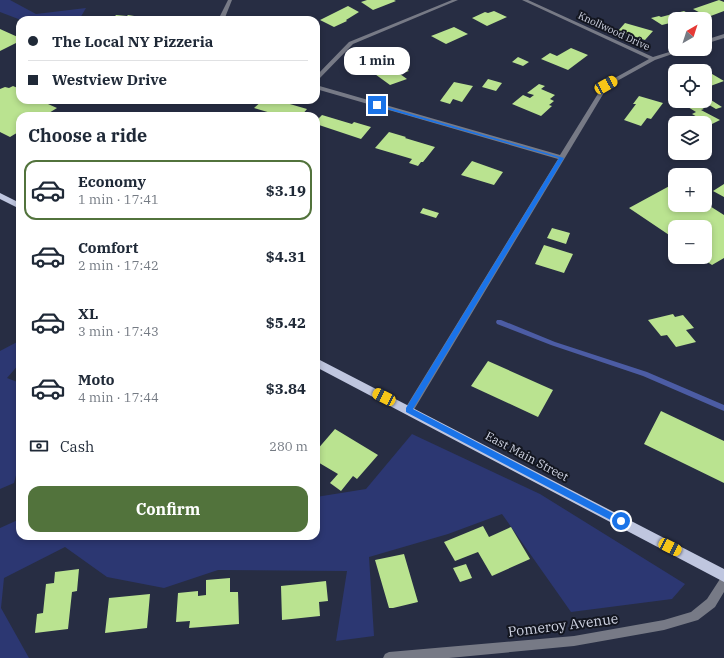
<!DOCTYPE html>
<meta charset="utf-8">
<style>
:root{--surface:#fff;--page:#f2f2f3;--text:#1f2937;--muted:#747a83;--line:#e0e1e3;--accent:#52733c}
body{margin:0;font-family:"IBM Plex Serif",serif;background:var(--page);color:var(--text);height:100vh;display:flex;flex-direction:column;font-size:15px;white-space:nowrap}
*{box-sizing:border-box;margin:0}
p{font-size:13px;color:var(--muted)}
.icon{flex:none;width:22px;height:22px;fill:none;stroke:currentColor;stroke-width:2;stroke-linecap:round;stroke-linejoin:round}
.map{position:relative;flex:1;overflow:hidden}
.drawer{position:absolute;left:16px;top:112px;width:304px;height:428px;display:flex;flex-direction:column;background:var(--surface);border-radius:12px;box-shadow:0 2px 6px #0003}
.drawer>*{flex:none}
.banner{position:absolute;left:16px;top:16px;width:304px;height:88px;border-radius:12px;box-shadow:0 2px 6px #0003;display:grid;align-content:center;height:88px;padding:0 12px;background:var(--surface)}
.needle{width:26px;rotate:39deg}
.fabs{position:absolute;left:668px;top:12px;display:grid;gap:8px}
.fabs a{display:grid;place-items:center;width:44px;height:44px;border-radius:8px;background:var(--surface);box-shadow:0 2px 6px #0003;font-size:20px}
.end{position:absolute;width:18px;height:18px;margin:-9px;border:5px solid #1a73e8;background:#fff;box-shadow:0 0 0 2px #fff}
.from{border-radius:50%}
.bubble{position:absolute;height:28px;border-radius:12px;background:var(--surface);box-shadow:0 2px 6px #0003;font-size:13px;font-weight:700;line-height:28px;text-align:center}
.car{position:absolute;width:12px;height:24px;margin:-12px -6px;border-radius:5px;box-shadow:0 0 3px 1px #0007;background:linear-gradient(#f5c518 24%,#345 0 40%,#f5c518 0 76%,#345 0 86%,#f5c518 0)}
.banner b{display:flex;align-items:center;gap:14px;height:38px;font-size:15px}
.banner b+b{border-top:1px solid var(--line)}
.banner i{width:10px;height:10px;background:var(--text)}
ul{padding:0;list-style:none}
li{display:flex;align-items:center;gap:12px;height:60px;margin:0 8px 6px;padding:0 4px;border:2px solid transparent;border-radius:12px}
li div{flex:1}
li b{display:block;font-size:15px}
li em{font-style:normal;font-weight:700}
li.on{border-color:var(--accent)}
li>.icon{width:36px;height:36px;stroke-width:1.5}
h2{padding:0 12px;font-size:18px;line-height:48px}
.pay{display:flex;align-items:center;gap:10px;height:44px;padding:0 12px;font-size:15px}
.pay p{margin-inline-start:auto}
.primary-button{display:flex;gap:8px;margin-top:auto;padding:8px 12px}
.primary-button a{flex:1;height:46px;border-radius:12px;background:var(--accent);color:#fff;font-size:16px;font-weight:700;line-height:46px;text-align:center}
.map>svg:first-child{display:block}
.green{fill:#2c3772}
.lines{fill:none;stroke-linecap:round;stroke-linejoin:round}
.stream{fill:#4c5ca4;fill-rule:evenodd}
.building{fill:#bae390}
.minor{fill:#777a86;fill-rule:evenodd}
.primary{fill:#bfc6df;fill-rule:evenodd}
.route{fill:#1a73e8}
.labels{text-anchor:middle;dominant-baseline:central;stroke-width:4;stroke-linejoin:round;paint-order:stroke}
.far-street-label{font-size:10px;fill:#cfd3e2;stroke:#131620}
.street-label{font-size:12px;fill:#cfd3e2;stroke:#131620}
.near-street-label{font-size:14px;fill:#cfd3e2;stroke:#131620}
</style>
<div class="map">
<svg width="724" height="658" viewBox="0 0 724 658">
<rect width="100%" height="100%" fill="#272d43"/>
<!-- green -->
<path class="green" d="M0 0H10L36 14 86 8 79 20H21L0 12Z
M19 341 20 363 7 378 20 383V460L14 483 0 489V351Z
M412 434 540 494 685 584 672 599 571 612 502 514 448 534 369 557 374 636 336 641 347 571 218 570 164 588 107 577 65 547 4 578 1 608 29 658H0V528L20 519V536H316V497L366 489Z"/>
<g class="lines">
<!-- stream -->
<path class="stream" d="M497 320H501L555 342 647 372 724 405V411L643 376 551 345 497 324 496 322Z"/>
</g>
<!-- building -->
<path class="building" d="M367 0H394L396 1 373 10 361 2Z
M719 0 724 2V11L708 17 693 9Z
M348 6 359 12 346 20 347 21 334 27 320 20Z
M494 11 507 17 487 26 472 18 485 12 488 13Z
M684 11 698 19H675V25L670 23 662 25 651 18 659 16 661 17Z
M116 15 127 16 128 15 159 20H112Z
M625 23 653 31 645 40 618 31Z
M454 27 468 34 446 44 431 36Z
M0 29 20 38V41L0 51Z
M571 48 588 55 568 70 541 59 550 53 557 56Z
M384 57 391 62 386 64 392 68 400 65 409 71 400 74 407 79 390 85 368 69 376 66 370 62Z
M518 57 529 62 523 66 512 62Z
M701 68 707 71 724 81 705 88V71H692Z
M488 79 502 83 496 91 482 87Z
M454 82 473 86 462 102 453 99 450 104 440 101Z
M539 84 545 86 541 89 555 95 550 99 554 101 549 105 552 106 541 116 512 104 523 95 530 98 534 95 527 93Z
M13 86 20 89V100H46L51 102 48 104 57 108 44 116H20V131L10 137 0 132V89L5 87 9 88Z
M639 96 663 103 651 119 647 118 641 126 624 120 636 104H633Z
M263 100H276L307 109 301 116H281L254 108Z
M711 100 722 107 716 109 704 102Z
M691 101 704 109 701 110 720 120 712 124 708 123 692 114 696 112 683 104Z
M322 115 352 124 354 122 371 127 361 139 316 124V121Z
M389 132 406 137 405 138 435 147 423 162H421L418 166 409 163 412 159 375 148Z
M472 161 503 172 494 185 461 175Z
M675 183V205H705V203L724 215V258L712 265 700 257H705V227H675V239L629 208Z
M724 184V197L713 191Z
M423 208 439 213 436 218 420 213Z
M552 228 570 233 566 244 547 238Z
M544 245 573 254 564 273 535 264Z
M673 314 675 317 683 315 694 328 686 330 696 342 676 347 667 335 661 336 648 320Z
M488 361 553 390 538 417 471 386Z
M661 411 724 441V483L644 444Z
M335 429 378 455 357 479 353 476 341 491 330 483 338 474 316 461 319 456 316 454V451Z
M483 526 489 537 511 527 530 559 492 576 478 552 455 561 444 542Z
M404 554 418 602 393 608H389L375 560Z
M466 564 472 578 460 582 453 568Z
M79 569 77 591 72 592 68 629 35 633 37 614 43 613 46 584 54 583 55 572Z
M230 578V592H238L239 624 189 628 190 621 176 622 178 593 198 591V596L206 595V580Z
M326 581 328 601 319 602 320 616 282 620 281 586Z
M150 594 147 628 105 633 109 598Z"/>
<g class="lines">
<!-- minor -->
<path class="minor" d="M228 0H232L224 20H218Z
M452 0H458L353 44 318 80 316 81V76L349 42Z
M522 0H528L653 57 679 49H687L655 60 608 86 412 413 409 414 406 413 405 410 406 407 558 159 316 89V85L560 155 604 84 649 59Z
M724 34V38L705 44V40Z
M724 578V592L715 607 698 620 664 630 574 646 449 658H383L385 654 389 652 574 636 664 620 691 612 707 599 720 579Z"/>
<!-- primary -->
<path class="primary" d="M0 193 20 203V209L0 199Z
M316 358 724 569V582L316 367Z"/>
</g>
<!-- route -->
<path class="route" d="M376 104 564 158 413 409 624 519V524H618L406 412V408L559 158 376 106Z"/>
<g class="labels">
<!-- far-street labels -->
<g class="far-street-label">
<text transform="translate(614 31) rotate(25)">Knollwood Drive</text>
</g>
<!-- street labels -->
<g class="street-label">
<text transform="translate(527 456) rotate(28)">East Main Street</text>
</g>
<!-- near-street labels -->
<g class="near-street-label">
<text transform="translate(563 625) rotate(-7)">Pomeroy Avenue</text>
</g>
</g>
</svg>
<div class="fabs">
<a><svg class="needle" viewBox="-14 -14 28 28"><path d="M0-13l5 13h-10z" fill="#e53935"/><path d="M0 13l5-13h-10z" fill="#747a83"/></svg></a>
<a><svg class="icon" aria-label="locate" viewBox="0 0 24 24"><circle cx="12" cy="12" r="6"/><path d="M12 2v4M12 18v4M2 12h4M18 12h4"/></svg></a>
<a><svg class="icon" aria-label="layers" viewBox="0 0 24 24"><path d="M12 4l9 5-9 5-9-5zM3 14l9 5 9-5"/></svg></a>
<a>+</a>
<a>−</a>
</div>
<i class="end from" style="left:621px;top:521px"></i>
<i class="end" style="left:377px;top:105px"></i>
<div class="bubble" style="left:344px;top:47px;width:66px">1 min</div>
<i class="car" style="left:606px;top:85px;rotate:61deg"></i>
<i class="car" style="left:384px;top:397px;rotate:297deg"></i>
<i class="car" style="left:670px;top:547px;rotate:117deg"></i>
<div class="banner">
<b><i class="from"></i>The Local NY Pizzeria</b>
<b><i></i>Westview Drive</b>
</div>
<section class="drawer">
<h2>Choose a ride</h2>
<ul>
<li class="on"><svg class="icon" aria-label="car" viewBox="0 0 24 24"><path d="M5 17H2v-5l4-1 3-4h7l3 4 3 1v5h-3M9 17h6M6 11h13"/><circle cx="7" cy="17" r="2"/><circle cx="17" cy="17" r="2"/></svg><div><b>Economy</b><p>1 min · 17:41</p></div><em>$3.19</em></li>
<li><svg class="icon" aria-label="car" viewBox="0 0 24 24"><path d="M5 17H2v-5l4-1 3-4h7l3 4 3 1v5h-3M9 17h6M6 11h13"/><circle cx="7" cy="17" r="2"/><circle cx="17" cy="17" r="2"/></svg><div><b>Comfort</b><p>2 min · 17:42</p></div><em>$4.31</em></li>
<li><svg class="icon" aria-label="car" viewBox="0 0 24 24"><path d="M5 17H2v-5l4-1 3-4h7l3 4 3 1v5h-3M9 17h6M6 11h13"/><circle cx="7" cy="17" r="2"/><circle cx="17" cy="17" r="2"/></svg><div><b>XL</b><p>3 min · 17:43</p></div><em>$5.42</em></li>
<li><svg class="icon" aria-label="car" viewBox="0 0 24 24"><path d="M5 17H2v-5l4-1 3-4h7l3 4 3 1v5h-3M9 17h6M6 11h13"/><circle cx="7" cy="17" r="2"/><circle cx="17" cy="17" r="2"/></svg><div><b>Moto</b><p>4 min · 17:44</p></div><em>$3.84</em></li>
</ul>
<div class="pay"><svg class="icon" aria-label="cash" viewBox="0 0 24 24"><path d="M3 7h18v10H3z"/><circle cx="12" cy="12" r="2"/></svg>Cash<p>280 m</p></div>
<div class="primary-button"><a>Confirm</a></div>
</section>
</div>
